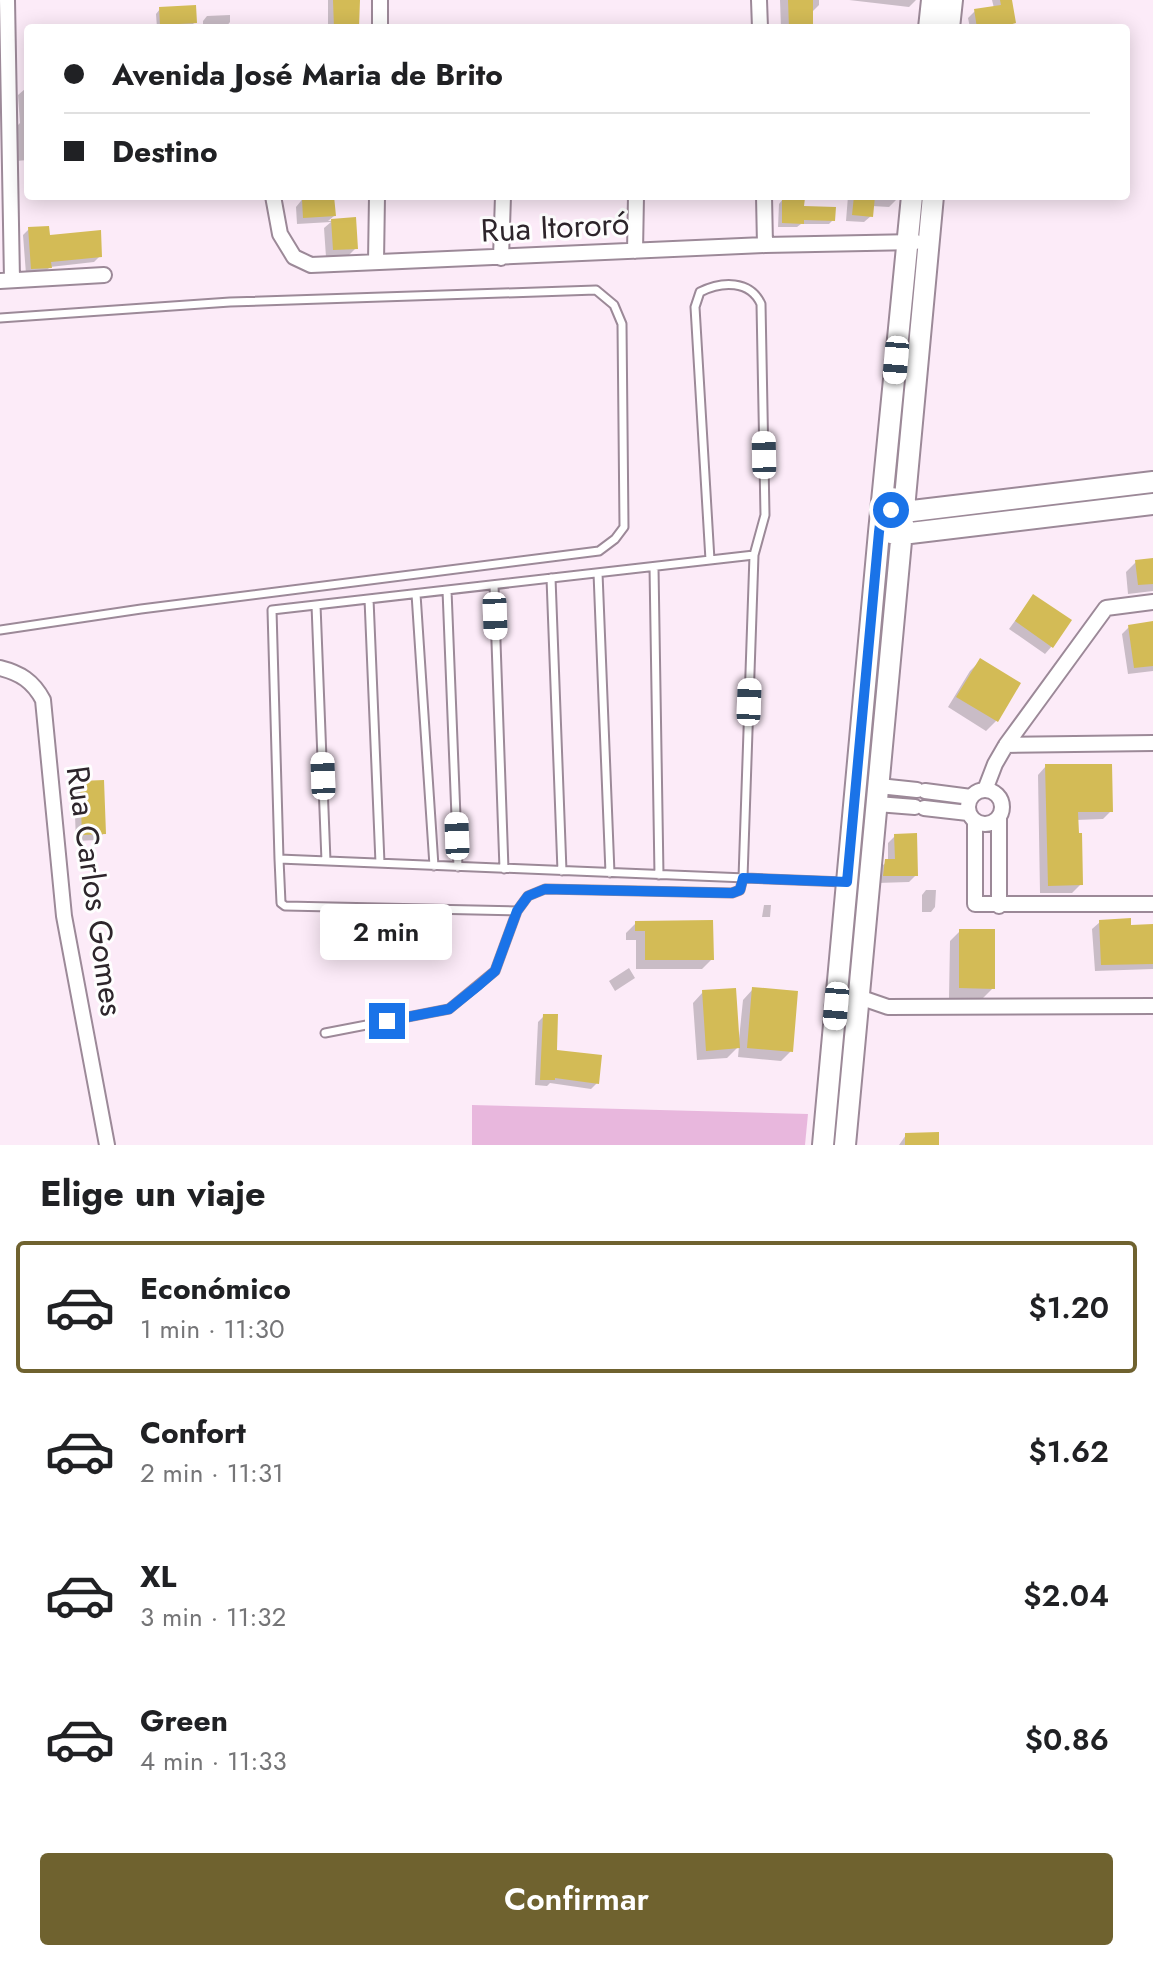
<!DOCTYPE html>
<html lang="es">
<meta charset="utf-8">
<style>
:root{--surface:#fff;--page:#f6f6f6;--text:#202124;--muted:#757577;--line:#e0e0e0;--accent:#6f622f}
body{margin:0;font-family:Jost,sans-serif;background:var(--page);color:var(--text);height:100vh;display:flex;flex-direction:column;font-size:30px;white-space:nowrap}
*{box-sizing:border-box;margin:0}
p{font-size:26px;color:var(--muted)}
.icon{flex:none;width:44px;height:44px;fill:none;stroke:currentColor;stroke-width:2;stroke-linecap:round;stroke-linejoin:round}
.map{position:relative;height:1145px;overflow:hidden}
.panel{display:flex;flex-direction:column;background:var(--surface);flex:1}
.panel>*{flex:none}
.banner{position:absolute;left:24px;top:24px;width:1106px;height:176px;border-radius:8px;box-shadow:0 4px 20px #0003;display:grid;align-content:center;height:176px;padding:0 40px;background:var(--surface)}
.end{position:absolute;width:36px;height:36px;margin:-18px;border:10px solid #1a73e8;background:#fff;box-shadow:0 0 0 4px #fff}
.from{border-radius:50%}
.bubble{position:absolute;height:56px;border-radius:8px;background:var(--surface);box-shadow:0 4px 20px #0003;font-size:26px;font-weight:600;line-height:56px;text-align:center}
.car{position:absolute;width:24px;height:48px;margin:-24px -12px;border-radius:10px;box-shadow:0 0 6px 2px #0007;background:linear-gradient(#fff 24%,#345 0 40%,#fff 0 76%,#345 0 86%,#fff 0)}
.banner b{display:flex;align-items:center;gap:28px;height:76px;font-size:30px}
.banner b+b{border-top:2px solid var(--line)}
.banner i{width:20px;height:20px;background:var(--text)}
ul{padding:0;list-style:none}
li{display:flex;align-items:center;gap:24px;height:132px;margin:0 16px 12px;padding:0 24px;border:4px solid transparent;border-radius:8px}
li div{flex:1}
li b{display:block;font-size:30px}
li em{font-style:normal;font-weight:600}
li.current{border-color:var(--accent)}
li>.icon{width:72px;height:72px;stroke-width:1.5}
h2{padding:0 40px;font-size:36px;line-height:96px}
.button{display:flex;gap:16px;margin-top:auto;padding:16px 40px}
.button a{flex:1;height:92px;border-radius:8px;background:var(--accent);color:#fff;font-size:32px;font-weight:600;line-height:92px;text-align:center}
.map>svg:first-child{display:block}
.green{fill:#e8b7dd}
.shadow{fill:#0003}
.building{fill:#d3bb56}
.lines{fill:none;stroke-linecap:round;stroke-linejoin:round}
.service-casing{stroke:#9c8998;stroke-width:11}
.minor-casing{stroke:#9c8998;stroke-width:18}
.secondary-casing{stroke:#9c8998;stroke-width:24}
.service{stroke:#fff;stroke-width:7}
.minor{stroke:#fff;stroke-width:14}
.secondary{stroke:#fff;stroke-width:20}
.route{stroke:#1a73e8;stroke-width:10}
.labels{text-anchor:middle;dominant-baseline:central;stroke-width:6;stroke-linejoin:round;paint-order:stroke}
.street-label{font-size:32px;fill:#2d252b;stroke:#fefefe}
</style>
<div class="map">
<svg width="1153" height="1145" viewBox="0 0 1153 1145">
<rect width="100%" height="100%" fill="#fcebf8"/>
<!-- green -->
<path class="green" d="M472 1105 808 1114 805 1145H472Z"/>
<!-- shadow -->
<path class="shadow" d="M328 0H358L357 28H328Z
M780 0H819V5L811 13V27L825 28H781Z
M849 0H916L909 7Z
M992 0H1009L1014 22 1008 28H970L968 18 975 11 994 8Z
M160 9 195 22 190 27 157 28 156 14Z
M230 15V22L226 27 203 28V21L207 16Z
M25 89H28V160L16 161 14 129 20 123 18 95Z
M305 196H332L334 216 328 221 354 220 356 248 348 256 326 257 324 228 331 222 297 224 296 207Z
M848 196H897L896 200 889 207 872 206 871 216 864 222 846 221Z
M783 199 802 208 833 220 829 224H801L797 227H778L779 204Z
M29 229 100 256 94 262 50 267 44 273 26 274 23 235Z
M1153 560V591L1128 594 1126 572 1136 562Z
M1033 596 1052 646 1045 654 1009 629Z
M1153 623V671L1128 674 1122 634 1129 627Z
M980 661 996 721 986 731 948 707 970 671Z
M1046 766 1111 811 1103 819 1076 820 1081 884 1072 893H1040L1038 775Z
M81 783 104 833 97 840 76 841 74 790Z
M895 836 916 875 909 882 877 883 878 869 888 861V843Z
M926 890H936L935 907 931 912H922V895Z
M764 905H771L770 917H762Z
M1100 922 1129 927 1153 926V969L1095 971 1092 929Z
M636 923 712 959 702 969H636V940H626V933Z
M960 931 993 988 983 998H949L950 941Z
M629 968 635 978 615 991 609 981Z
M753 989 791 1051 781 1061 738 1057 739 1046 727 1058 697 1060 693 1003 703 992 739 1039 743 1000Z
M544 1016 555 1051 597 1083 591 1089 550 1083 547 1086 535 1085 538 1022Z
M906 1135 937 1145H899Z"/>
<!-- building -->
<path class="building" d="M333 0H360L359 28H334Z
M788 0H813V28H789Z
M1000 0H1012L1016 23 998 28H977L974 9 1001 5Z
M196 5 197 23 160 25 159 7Z
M306 196H334L336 216 303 218 302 199H306Z
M854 196H875L873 217 852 215Z
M782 197 805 198 804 206 836 207 835 221 804 220V224L782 223Z
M356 217 358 249 333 250 331 219Z
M49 226 50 235 101 230 102 257 51 262 52 268 31 269 28 227Z
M1153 558V584L1138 585 1135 560Z
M1033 594 1072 620 1053 648 1015 621Z
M1153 621V666L1134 668 1128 625Z
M980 658 1021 683 998 722 956 697Z
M1045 764H1112L1113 812H1078L1079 833H1082L1083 885 1048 886Z
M104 780 106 834 82 835 80 781Z
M917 833 918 876H883L885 859H895L894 834Z
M1131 918V925L1153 924V964L1101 965 1099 920Z
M713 920 714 960H645V931H635V921Z
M959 929H995V989L959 988Z
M752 987 798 991 793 1052 747 1048Z
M736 988 740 1048 706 1051 702 990Z
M543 1014H558L557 1050 602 1055 599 1084 555 1078V1080H540Z
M939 1132V1145H905V1133Z"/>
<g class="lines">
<!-- service casing -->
<g class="service-casing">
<path id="service" d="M0 318 230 302 596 290 614 305 622 324 624 527 615 539 599 551 141 609 0 630
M754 555 272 610 279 859 844 882
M654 567 659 875
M598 573 610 873
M551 578 562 871
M494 585 504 869
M447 590 458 867
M416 594 434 866
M369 599 380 863
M316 605 326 861
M279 859 281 903 285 906 517 911
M325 1033 449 1009 495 971 517 911 528 896 545 889 732 893 740 890 743 878 754 555 765 515 761 304C750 280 722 281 700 292L695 307 710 560"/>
</g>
<!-- minor casing -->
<g class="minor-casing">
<path id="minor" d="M7 0 12 280
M759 0 760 28
M380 28V0
M273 196 280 234 294 257 311 265 765 245 916 242
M764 196 765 245
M635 251 636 196
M501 258 503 196
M376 262 377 196
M0 281 104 275
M0 668C20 673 33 681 43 700L64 916 107 1145
M1006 745 1153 743
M879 786 917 790
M968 807a17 17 0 1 1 34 0a17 17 0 1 1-34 0Z
M985 790 995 764 1006 745 1106 608 1153 602
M925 791 971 797
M877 804 915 807
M924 808 968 813
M999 818V906
M975 822V904H1153
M859 997 888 1007 1153 1006"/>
</g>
<!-- secondary casing -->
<g class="secondary-casing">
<path id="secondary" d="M929 28 932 0
M949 28 952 0
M891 510 904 512 1153 482
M891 533 902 534 1153 504
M823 1145 879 532 912 196
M845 1145 933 196"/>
</g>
<!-- service -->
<use href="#service" class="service"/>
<!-- minor -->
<use href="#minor" class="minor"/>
<!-- secondary -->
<use href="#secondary" class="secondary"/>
</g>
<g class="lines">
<!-- route -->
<path class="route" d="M387 1021 449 1009 479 985 495 971 517 911 528 896 545 889 732 893 740 890 743 878 847 882 879 532 882 509 891 510"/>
</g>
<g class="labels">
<!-- street labels -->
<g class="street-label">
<text transform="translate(555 227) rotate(-3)">Rua Itororó</text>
<text transform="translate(95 891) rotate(82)">Rua Carlos Gomes</text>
</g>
</g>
</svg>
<i class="end from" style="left:891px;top:510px"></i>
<i class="end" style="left:387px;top:1021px"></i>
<div class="bubble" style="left:320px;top:904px;width:132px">2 min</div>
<i class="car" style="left:896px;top:360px;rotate:185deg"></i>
<i class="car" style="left:764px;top:455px;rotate:359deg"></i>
<i class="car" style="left:495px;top:616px;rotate:178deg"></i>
<i class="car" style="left:749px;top:702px;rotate:2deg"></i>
<i class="car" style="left:323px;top:776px;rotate:358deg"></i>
<i class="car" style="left:457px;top:836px;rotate:358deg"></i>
<i class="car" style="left:836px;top:1006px;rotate:185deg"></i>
<div class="banner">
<b><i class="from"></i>Avenida José Maria de Brito</b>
<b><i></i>Destino</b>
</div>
</div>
<section class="panel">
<h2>Elige un viaje</h2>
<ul>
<li class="current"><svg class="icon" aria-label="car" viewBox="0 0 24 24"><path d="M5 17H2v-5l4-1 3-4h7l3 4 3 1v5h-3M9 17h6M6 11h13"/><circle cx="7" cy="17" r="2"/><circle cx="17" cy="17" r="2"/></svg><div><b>Económico</b><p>1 min · 11:30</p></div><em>$1.20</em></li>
<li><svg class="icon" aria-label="car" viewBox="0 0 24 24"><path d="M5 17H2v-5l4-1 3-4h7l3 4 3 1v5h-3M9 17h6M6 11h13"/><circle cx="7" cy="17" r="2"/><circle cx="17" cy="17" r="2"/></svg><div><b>Confort</b><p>2 min · 11:31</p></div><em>$1.62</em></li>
<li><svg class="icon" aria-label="car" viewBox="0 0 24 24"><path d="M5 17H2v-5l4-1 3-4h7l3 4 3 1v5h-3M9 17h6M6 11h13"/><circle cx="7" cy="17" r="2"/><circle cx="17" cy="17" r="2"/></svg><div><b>XL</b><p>3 min · 11:32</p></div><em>$2.04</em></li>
<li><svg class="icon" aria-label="car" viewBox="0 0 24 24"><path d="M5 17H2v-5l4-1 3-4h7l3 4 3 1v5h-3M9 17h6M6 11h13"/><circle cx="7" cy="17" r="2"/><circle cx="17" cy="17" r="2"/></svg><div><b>Green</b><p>4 min · 11:33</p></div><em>$0.86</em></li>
</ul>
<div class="button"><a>Confirmar</a></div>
</section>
